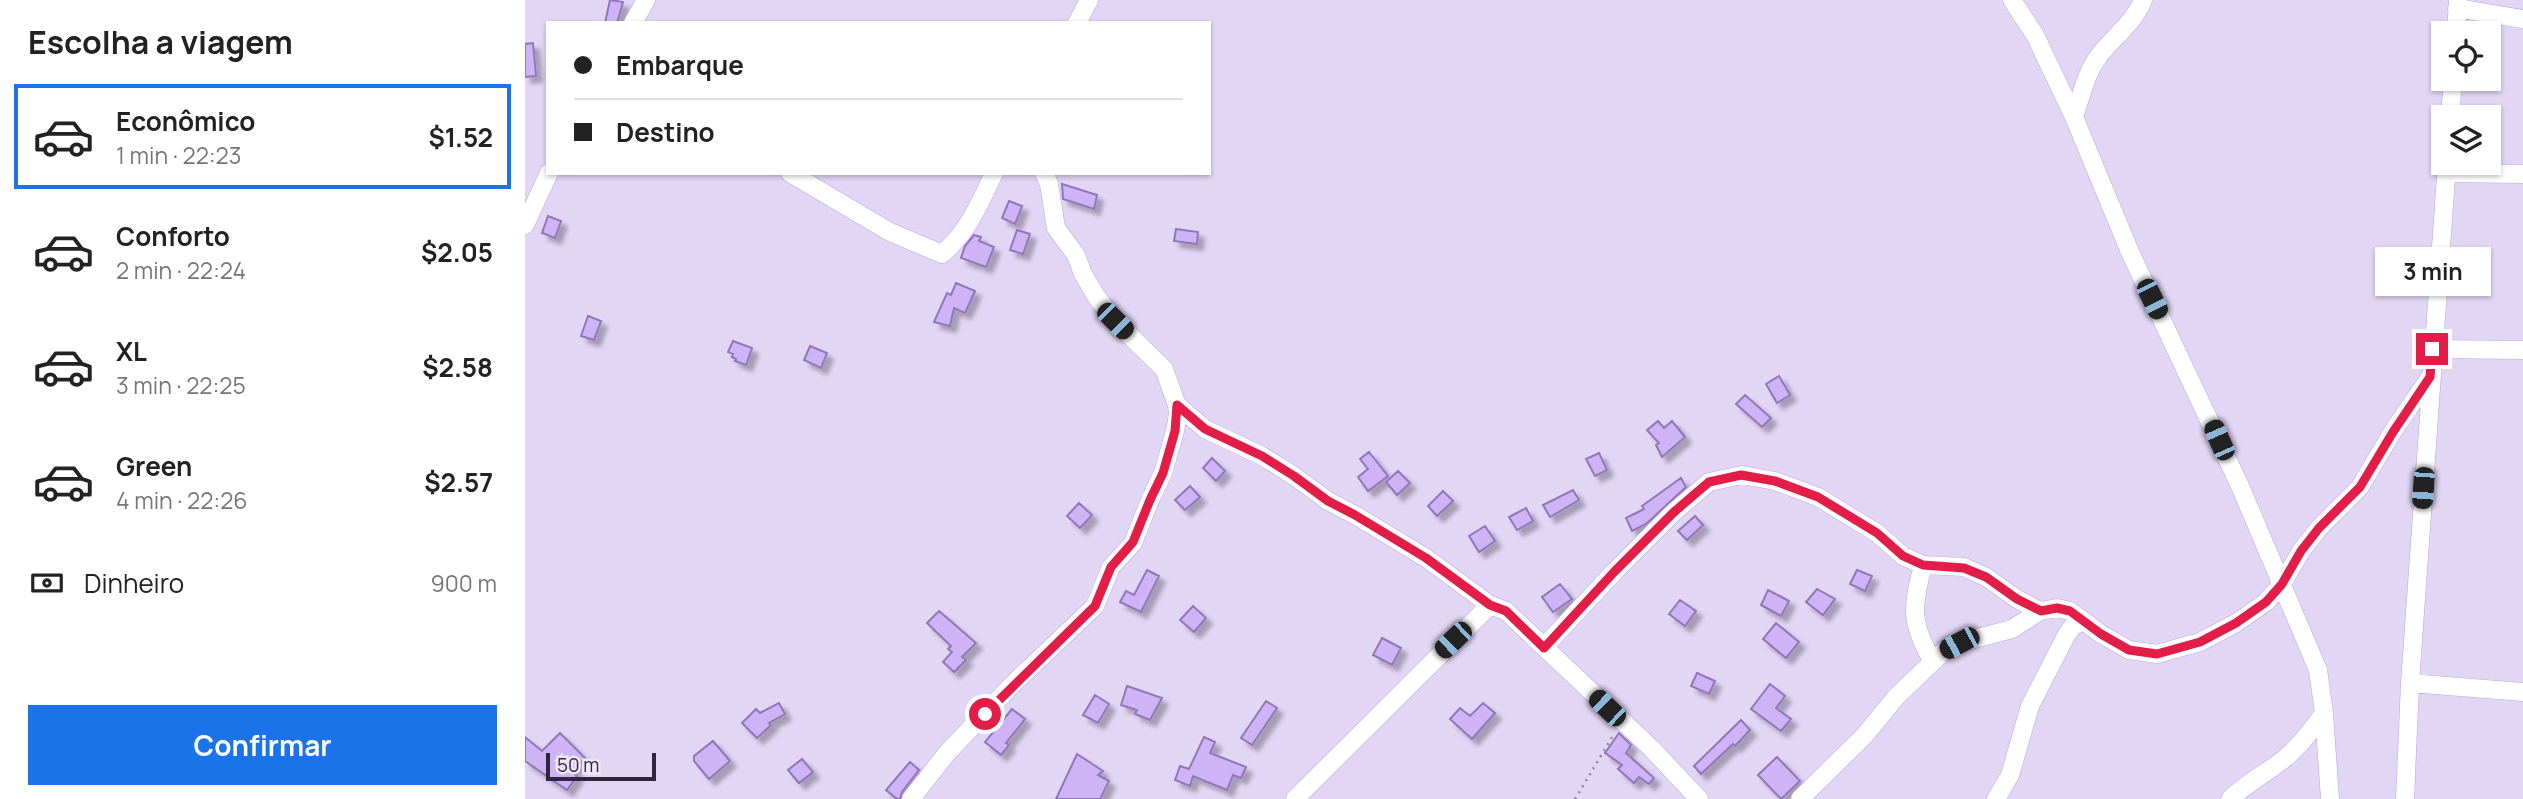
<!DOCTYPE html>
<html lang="pt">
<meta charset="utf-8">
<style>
:root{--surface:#fff;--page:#f6f6f6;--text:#222;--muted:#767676;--line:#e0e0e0;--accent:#1a73e8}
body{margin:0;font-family:Manrope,sans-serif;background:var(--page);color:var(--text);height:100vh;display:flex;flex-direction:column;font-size:26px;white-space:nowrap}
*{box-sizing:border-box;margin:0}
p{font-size:23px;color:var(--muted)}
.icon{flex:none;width:38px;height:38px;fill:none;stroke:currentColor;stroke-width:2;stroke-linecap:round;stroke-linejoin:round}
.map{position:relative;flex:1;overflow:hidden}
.details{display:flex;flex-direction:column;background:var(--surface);width:525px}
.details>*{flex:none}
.guide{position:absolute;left:21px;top:21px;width:665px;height:154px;border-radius:0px;box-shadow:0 2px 5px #0004;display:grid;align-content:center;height:154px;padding:0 28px;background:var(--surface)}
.tools{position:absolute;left:1906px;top:21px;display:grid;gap:14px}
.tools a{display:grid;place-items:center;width:70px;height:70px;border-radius:0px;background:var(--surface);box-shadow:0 2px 5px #0004;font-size:35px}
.scale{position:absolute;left:21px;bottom:18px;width:110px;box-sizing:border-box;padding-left:7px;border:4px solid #302440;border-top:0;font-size:19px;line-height:24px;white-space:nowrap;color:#302440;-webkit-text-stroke:5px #ece6f5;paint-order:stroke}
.end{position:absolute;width:32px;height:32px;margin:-16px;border:9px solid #e11d48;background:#fff;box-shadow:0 0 0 4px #fff}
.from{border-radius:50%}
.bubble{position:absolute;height:49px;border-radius:0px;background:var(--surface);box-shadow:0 2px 5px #0004;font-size:23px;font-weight:700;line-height:49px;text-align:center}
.car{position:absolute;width:21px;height:42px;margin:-21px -10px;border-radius:9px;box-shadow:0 0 5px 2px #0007;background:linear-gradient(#222 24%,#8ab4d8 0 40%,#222 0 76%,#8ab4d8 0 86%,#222 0)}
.guide b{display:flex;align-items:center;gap:24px;height:66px;font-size:26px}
.guide b+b{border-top:2px solid var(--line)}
.guide i{width:18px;height:18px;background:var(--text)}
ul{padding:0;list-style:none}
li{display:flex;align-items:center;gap:21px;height:105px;margin:0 14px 10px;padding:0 14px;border:4px solid transparent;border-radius:0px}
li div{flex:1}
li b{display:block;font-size:26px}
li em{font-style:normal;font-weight:700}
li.active{border-color:var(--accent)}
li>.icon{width:63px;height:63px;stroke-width:1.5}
h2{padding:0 28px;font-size:32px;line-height:84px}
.pay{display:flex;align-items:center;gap:18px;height:77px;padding:0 28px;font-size:26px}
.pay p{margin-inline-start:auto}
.button{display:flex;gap:14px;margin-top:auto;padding:14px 28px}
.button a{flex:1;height:80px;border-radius:0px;background:var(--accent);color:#fff;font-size:28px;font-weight:700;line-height:80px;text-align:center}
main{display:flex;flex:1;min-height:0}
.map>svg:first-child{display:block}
.building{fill:#ceb4f6;stroke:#9276ba;stroke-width:2;filter:url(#shadow)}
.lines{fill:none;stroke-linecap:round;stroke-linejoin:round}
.minor-casing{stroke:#bfa2e9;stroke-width:19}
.path{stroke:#8e829f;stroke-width:2.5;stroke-dasharray:2 5;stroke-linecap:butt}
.minor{stroke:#fff;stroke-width:18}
.route{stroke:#e11d48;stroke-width:9}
</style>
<main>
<section class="details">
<h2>Escolha a viagem</h2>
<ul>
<li class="active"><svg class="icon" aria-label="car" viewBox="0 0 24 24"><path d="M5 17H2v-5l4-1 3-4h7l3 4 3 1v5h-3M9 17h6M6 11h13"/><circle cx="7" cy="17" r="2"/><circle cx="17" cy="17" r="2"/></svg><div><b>Econômico</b><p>1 min · 22:23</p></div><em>$1.52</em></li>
<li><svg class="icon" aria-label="car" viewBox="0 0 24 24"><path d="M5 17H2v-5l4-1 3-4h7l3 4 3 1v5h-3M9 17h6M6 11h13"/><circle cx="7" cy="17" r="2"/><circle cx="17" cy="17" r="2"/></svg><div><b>Conforto</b><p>2 min · 22:24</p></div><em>$2.05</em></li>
<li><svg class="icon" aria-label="car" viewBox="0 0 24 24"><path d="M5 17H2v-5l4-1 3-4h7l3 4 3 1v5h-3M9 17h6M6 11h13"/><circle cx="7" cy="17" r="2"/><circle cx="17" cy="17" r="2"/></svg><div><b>XL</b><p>3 min · 22:25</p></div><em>$2.58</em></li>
<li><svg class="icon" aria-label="car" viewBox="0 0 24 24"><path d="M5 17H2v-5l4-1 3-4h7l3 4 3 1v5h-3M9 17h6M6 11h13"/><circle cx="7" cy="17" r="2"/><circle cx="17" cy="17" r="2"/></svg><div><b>Green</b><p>4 min · 22:26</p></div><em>$2.57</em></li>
</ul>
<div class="pay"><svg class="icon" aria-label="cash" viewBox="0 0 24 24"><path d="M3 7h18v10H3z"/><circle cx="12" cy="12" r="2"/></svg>Dinheiro<p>900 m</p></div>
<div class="button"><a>Confirmar</a></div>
</section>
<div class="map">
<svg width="1998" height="799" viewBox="0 0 1998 799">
<defs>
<filter id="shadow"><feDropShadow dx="6" dy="6" stdDeviation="2" flood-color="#0004"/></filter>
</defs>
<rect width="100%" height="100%" fill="#e1d6f4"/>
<!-- building -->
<path class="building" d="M85 0 98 2 92 23H80Z
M8 43 11 76 0 77V44Z
M537 184 572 195 569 209 538 199Z
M484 201 497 206 490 224 477 218Z
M23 216 36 221 30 238 17 233Z
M651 229 673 232 672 244 649 241Z
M492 230 505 234 498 254 485 250Z
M449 235 456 237 454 241 469 247 461 267 436 258 440 246Z
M431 283 450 291 440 313 429 308 425 326 409 322 422 293 426 295Z
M63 316 76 321 69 340 56 336Z
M208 341 227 348 221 365 210 361 211 359 207 357 208 354 203 352Z
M285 346 302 353 296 368 279 360Z
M1254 376 1265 395 1252 403 1241 384Z
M1220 395 1246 418 1237 427 1211 404Z
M1133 421 1139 428 1147 421 1160 437 1137 457 1131 445 1134 443 1122 430Z
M844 452 863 476 843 491 833 477 843 469 835 459Z
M1074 453 1082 470 1070 476 1061 459Z
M687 458 700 471 691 481 678 468Z
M873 471 885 483 872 495 861 482Z
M1156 478 1161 487 1121 524 1107 531 1101 518 1119 509 1117 506Z
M665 486 675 497 660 510 650 500Z
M1048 490 1054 500 1025 517 1018 505Z
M918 491 928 501 912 516 903 506Z
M554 503 567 515 555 528 542 516Z
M1001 508 1008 521 992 530 984 517Z
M1170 516 1178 525 1162 540 1153 531Z
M960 526 970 541 954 552 944 536Z
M622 570 634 576 616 612 595 602 601 591 609 595Z
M1332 570 1347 576 1340 591 1325 584Z
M1035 584 1047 599 1028 612 1017 597Z
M1292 589 1310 599 1298 615 1281 602Z
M1243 590 1264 601 1256 616 1236 605Z
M1155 600 1171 611 1160 626 1144 614Z
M668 606 681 618 669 632 655 620Z
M414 611 451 643 437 657 441 660 429 672 418 662 427 652 423 649 426 646 402 623Z
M1251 623 1274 642 1261 658 1238 639Z
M857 638 876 648 867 665 848 655Z
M1172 673 1190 681 1184 694 1166 686Z
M1245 684 1260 696 1251 708 1266 719 1256 731 1226 709Z
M602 686 637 698 625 720 610 714 612 710 596 705Z
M570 695 584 704 573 723 558 715Z
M741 701 752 708 727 745 716 738Z
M254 703 260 714 244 723 246 725 232 738 217 723 231 709 235 713Z
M958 703 970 713 947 739 925 719 935 708 945 716Z
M487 709 500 719 481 743 484 745 476 755 460 742Z
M1216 720 1225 730 1210 746 1208 744 1176 774 1169 766Z
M35 733 60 758 47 772 52 776 42 790 0 761V737L17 751Z
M1094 733 1106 745 1101 753 1129 778 1124 784 1114 777 1109 783 1093 769 1097 765 1080 753Z
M679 737 690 742 685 753 721 767 716 778 708 775 702 790 668 776 665 786 650 780 655 766 664 769Z
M188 741 205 761 184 779 169 761V756Z
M552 754 578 771 573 775 584 781 575 799H531Z
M1252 757 1275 781 1256 799 1233 775Z
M277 759 288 772 274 783 263 770Z
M385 762 394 770 377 792 375 799H372L361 790Z"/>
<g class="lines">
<!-- minor casing -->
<g class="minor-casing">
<path id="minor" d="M1487 0 1510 35 1549 117 1605 252 1715 486 1793 670 1799 713 1805 799
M1932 8 1998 19
M108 23 121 0
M552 23 564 0
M1931 33 1933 0
M1549 117C1556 97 1561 72 1574 56 1588 37 1609 23 1618 0
M1925 117 1928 79
M265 173 365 232 417 254C443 232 455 203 469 173
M1921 173 1998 174
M0 225 24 173
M1907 349 1998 350
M652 405 680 429 737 456 769 476 803 501 830 515 901 558 965 605 981 611 1126 748 1174 799
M1398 565C1387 607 1385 623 1408 662
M1019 647 1090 571 1149 512 1184 482 1217 475 1250 481 1293 497 1352 533 1378 556 1398 565 1439 567 1461 577 1492 599 1515 611
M1885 683 1998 692
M386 799 422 753 488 684 570 606 586 567 608 543 625 500 638 473 650 431 653 414 652 405 639 369 590 321 571 296 558 274 551 255 531 228 524 184 519 173
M770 799 965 605
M1275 799 1340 735 1371 697 1421 649 1434 643 1487 629 1515 611 1532 608 1545 611 1576 634 1604 650 1632 654 1675 642 1711 623 1741 602 1757 584 1776 551 1794 528 1835 487 1868 431 1905 377
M1471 799 1485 775 1505 706 1542 634 1548 626 1558 621
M1705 799C1721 784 1741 773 1759 759 1775 746 1787 730 1799 713
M1880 799 1885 683 1922 163"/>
</g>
<!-- path -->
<path class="path" d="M1050 799 1089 734"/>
<!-- minor -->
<use href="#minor" class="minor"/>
</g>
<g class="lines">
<!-- route -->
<path class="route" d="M460 714 570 606 586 567 608 542 625 500 638 473 650 431 652 405 680 429 737 456 769 476 803 501 830 515 901 558 965 605 981 611 1019 648 1090 571 1149 512 1184 482 1216 475 1250 481 1293 497 1352 533 1378 556 1398 565 1439 568 1461 577 1492 599 1516 611 1532 608 1545 611 1576 634 1604 650 1632 654 1675 642 1711 623 1741 602 1757 584 1776 551 1794 528 1835 487 1868 432 1905 377 1907 349"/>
</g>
</svg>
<div class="tools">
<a><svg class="icon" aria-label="locate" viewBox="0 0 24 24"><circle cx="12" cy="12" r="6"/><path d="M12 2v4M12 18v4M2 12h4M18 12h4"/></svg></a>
<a><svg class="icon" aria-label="layers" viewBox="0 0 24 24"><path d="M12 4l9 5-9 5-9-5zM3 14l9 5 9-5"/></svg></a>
</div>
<div class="scale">50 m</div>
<i class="end from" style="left:460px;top:714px"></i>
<i class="end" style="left:1907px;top:349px"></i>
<div class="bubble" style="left:1850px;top:247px;width:116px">3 min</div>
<i class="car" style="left:1627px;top:299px;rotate:154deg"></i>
<i class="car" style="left:590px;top:321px;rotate:135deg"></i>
<i class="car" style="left:1694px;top:440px;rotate:336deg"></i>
<i class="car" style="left:1898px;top:488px;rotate:184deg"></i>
<i class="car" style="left:928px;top:640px;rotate:226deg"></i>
<i class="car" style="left:1434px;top:643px;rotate:242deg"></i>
<i class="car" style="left:1082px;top:708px;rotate:314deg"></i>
<div class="guide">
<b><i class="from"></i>Embarque</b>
<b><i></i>Destino</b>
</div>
</div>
</main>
